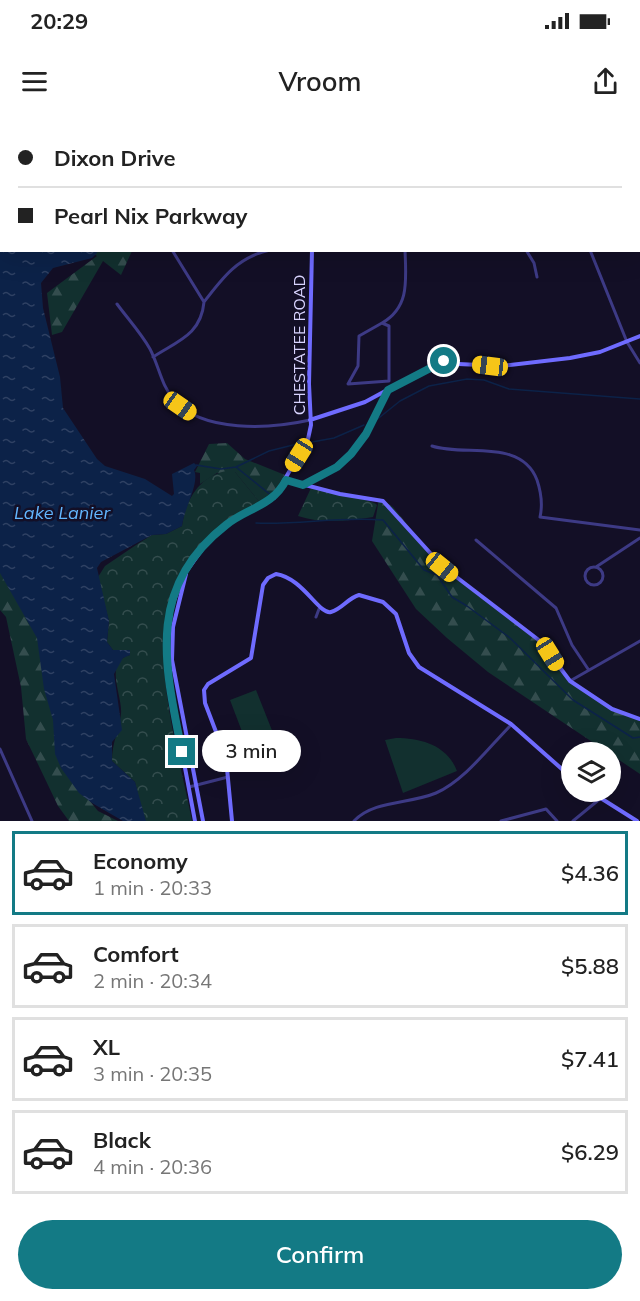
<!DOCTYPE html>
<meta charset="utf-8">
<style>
:root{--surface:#fff;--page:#f6f6f6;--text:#222;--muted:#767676;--line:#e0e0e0;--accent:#137a85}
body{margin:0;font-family:Mulish,sans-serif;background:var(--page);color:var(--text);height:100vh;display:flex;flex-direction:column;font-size:22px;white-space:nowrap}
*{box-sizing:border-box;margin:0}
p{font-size:20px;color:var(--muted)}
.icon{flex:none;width:33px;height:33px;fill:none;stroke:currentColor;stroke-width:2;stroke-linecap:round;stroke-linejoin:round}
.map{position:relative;height:701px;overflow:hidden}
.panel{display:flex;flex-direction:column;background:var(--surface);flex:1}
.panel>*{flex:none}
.top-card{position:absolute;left:0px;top:0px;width:640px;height:132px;box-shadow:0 6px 24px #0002;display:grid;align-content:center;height:132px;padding:0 18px;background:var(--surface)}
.fabs{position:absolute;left:561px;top:622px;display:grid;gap:12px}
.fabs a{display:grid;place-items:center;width:60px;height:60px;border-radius:50%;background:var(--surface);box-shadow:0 6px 24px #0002;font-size:30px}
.end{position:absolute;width:27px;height:27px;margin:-14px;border:8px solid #137a85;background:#fff;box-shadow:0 0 0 3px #fff}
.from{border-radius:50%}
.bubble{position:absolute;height:42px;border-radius:21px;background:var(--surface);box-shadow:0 6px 24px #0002;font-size:20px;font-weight:600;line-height:42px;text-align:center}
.car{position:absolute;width:18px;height:36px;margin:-18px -9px;border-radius:8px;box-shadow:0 0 4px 2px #0007;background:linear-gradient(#f5c518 24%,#345 0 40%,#f5c518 0 76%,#345 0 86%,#f5c518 0)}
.top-card b{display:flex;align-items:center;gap:21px;height:57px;font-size:22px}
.top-card b+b{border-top:2px solid var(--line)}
.top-card i{width:15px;height:15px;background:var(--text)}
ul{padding:10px 0 0;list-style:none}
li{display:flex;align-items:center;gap:18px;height:84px;margin:0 12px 9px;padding:0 6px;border:3px solid var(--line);border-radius:0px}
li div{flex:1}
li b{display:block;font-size:22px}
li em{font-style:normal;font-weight:600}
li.active{border-color:var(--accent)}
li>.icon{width:54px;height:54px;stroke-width:1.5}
.action{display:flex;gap:12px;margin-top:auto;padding:12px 18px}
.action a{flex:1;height:69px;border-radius:36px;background:var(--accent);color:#fff;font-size:24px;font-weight:600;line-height:69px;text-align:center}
.status{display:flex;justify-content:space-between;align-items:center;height:42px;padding:0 30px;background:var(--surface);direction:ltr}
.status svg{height:16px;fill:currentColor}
header{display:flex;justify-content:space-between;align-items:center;height:78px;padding:0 18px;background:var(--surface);font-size:27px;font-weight:600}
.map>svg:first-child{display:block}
.forest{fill:url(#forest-firs)}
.park{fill:url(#park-crowns)}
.pitch{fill:#12302f}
.water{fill:url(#water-ripples)}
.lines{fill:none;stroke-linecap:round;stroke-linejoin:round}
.stream{stroke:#0c2248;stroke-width:1.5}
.street{stroke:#3d3a85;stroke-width:3}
.secondary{stroke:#6f6bff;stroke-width:4}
.route{stroke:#137a85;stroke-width:8}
.labels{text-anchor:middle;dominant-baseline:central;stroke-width:5;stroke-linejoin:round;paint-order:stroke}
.street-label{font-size:16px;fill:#d9d4ff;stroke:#130f26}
.water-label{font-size:18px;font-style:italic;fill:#62b6ff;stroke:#130f26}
</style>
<div class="status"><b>20:29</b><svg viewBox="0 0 49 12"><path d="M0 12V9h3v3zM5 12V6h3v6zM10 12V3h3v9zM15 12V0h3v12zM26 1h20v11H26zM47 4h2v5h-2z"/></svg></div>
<header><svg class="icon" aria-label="menu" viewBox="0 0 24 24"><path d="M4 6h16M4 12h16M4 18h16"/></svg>Vroom<svg class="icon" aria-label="share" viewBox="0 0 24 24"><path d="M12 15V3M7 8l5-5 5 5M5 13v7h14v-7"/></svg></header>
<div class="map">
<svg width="640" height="701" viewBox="0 0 640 701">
<defs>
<pattern id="forest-firs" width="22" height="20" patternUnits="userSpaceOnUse" patternTransform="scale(1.5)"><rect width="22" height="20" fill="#12302f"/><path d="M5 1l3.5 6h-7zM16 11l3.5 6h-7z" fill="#344d4e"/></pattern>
<pattern id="park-crowns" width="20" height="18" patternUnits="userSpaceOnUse" patternTransform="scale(1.5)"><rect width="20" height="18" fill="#12302f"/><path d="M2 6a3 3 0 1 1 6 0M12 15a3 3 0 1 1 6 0" fill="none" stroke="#344d4e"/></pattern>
<pattern id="water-ripples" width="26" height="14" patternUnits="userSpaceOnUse" patternTransform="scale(1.5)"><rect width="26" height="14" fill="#0c2248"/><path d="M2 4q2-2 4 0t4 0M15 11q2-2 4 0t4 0" fill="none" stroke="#2f4163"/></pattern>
</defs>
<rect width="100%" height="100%" fill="#130f26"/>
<!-- forest -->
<path class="forest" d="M65 131H132L121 155 103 141 62 212 52 215 47 173 97 136 90 131Z
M227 323 245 339 285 355 276 372 261 384 235 352 217 353 200 364V353L195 352 209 324Z
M379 378 393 387 431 434 470 469 544 522 568 559 628 597 640 598V654L488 552 447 518 416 489 372 421Z
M0 452 29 492 45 536 71 658 98 691 118 701H69L58 686 26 619 21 567 6 497 0 490Z"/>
<!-- park -->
<path class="park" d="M226 351 235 352 261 384C117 443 169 585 192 701H144L135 662 112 641C112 622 119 611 121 594 123 576 103 542 130 535V531L113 530 107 522 109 501 98 459 87 458 98 457 105 446 139 423 152 415 166 414 182 406C186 379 199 357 226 351Z
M311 368C323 372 373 379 377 385L373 397C349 401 322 404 298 396Z"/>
<!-- pitch -->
<path class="pitch" d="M256 570 279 628 252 638 230 580Z
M396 618C421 618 447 625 457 651L403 673 385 620Z"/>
<!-- water -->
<path class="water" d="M0 0 15 1 2 2V130H96L97 133 92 138 53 148 41 163 43 188 60 257 63 288 97 339 105 346 145 359 172 376 174 374 172 354 194 343 197 346 194 350C200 363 184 388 182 406L166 414 152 415 101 442 97 448 109 501 107 522 113 530H130V535L123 538 114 554 122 610 112 622V641L135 662 146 701H123L92 683 79 673 61 648 55 634 53 600 44 569 37 518 0 453Z"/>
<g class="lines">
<!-- stream -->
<path class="stream" d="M375 301 400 281 429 266 467 259 484 260 509 269 640 279
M312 322 334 318 364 305
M196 345 221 349 236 347 269 331 301 323
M236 347 272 376
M256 403C298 405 341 396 383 400L424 450 437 455 452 477 467 486 510 518 573 580 633 618 640 617"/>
<!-- street -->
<path class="street" d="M62 0V2
M487 0 488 2
M542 0V2
M607 0V2
M412 2V0
M639 12H640
M639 83 640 82
M526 130 534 143 537 157
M590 130 627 222 640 243
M204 182C223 157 238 137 270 130
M117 184C128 199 141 213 150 229 159 246 161 265 174 280 203 313 270 309 310 300
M382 203 389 206V261L348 264 358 246 359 216Z
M382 203C410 187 406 160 405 130
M153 237C177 221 201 215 204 182L172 130
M432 326C465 337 521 318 537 360 541 372 543 384 540 397L640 410
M305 364C357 337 362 322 387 271
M476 420 556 488 572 525 588 549
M596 447 640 418
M585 456a9 9 0 1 1 18 0a9 9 0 1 1-18 0Z
M316 497 319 489
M570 561 640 521
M0 629 32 701
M189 667 228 657
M354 701C374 680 410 684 436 673 465 660 489 627 511 605
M501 701 546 689 557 701
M573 701 601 678"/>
<!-- secondary -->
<path class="secondary" d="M315 0V2
M310 300 365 282 437 243 501 246 570 238 600 232 640 216
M286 360 340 374 383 381 442 446 540 521 570 561 612 589 640 599
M186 454 173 507 172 540 203 701
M591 672 637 701
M195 701 167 552 166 517 168 497 183 456 208 421 229 402 274 378 308 319 311 305 309 264 312 130
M232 701 226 638 205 583 204 570 208 564 251 538 263 465 268 458 276 454C303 458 319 495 331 492 342 489 348 478 359 475L383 482 396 494 409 533 419 547 511 604 572 658"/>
</g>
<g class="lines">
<!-- route -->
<path class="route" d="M182 632C165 546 145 468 226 405 247 388 273 386 286 360L303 365 337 347 351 334 366 314 388 270 444 241"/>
</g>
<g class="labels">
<!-- street labels -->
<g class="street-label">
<text transform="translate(299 225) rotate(-90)">CHESTATEE ROAD</text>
</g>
<!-- water labels -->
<g class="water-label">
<text x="62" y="392">Lake Lanier</text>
</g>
</g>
</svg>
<div class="fabs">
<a><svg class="icon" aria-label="layers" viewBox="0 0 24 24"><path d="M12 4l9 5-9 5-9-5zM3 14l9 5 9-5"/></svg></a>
</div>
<i class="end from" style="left:444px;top:241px"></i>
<i class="end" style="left:182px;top:632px"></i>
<div class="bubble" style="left:202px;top:610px;width:99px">3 min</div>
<i class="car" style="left:490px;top:246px;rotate:277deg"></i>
<i class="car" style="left:180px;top:286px;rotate:125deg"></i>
<i class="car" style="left:299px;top:335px;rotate:212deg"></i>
<i class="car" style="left:442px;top:447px;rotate:129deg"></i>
<i class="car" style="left:550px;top:534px;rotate:148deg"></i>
<div class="top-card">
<b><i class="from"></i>Dixon Drive</b>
<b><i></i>Pearl Nix Parkway</b>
</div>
</div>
<section class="panel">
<ul>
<li class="active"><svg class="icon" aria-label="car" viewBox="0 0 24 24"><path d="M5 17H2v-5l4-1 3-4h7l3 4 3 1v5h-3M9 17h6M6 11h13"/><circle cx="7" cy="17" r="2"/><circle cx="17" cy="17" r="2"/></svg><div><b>Economy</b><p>1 min · 20:33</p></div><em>$4.36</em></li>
<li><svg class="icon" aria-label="car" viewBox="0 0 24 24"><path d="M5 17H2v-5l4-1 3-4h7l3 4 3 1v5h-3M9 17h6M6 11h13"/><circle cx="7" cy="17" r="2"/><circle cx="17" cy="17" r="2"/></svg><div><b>Comfort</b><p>2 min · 20:34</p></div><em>$5.88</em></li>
<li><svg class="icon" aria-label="car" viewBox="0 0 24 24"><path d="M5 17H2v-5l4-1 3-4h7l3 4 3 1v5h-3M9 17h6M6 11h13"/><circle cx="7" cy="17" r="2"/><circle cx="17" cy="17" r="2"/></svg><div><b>XL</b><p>3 min · 20:35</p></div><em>$7.41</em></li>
<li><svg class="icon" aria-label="car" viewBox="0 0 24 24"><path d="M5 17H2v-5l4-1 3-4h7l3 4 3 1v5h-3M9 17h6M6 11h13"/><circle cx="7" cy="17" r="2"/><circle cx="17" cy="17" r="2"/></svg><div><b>Black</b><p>4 min · 20:36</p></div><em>$6.29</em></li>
</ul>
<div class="action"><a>Confirm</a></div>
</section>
